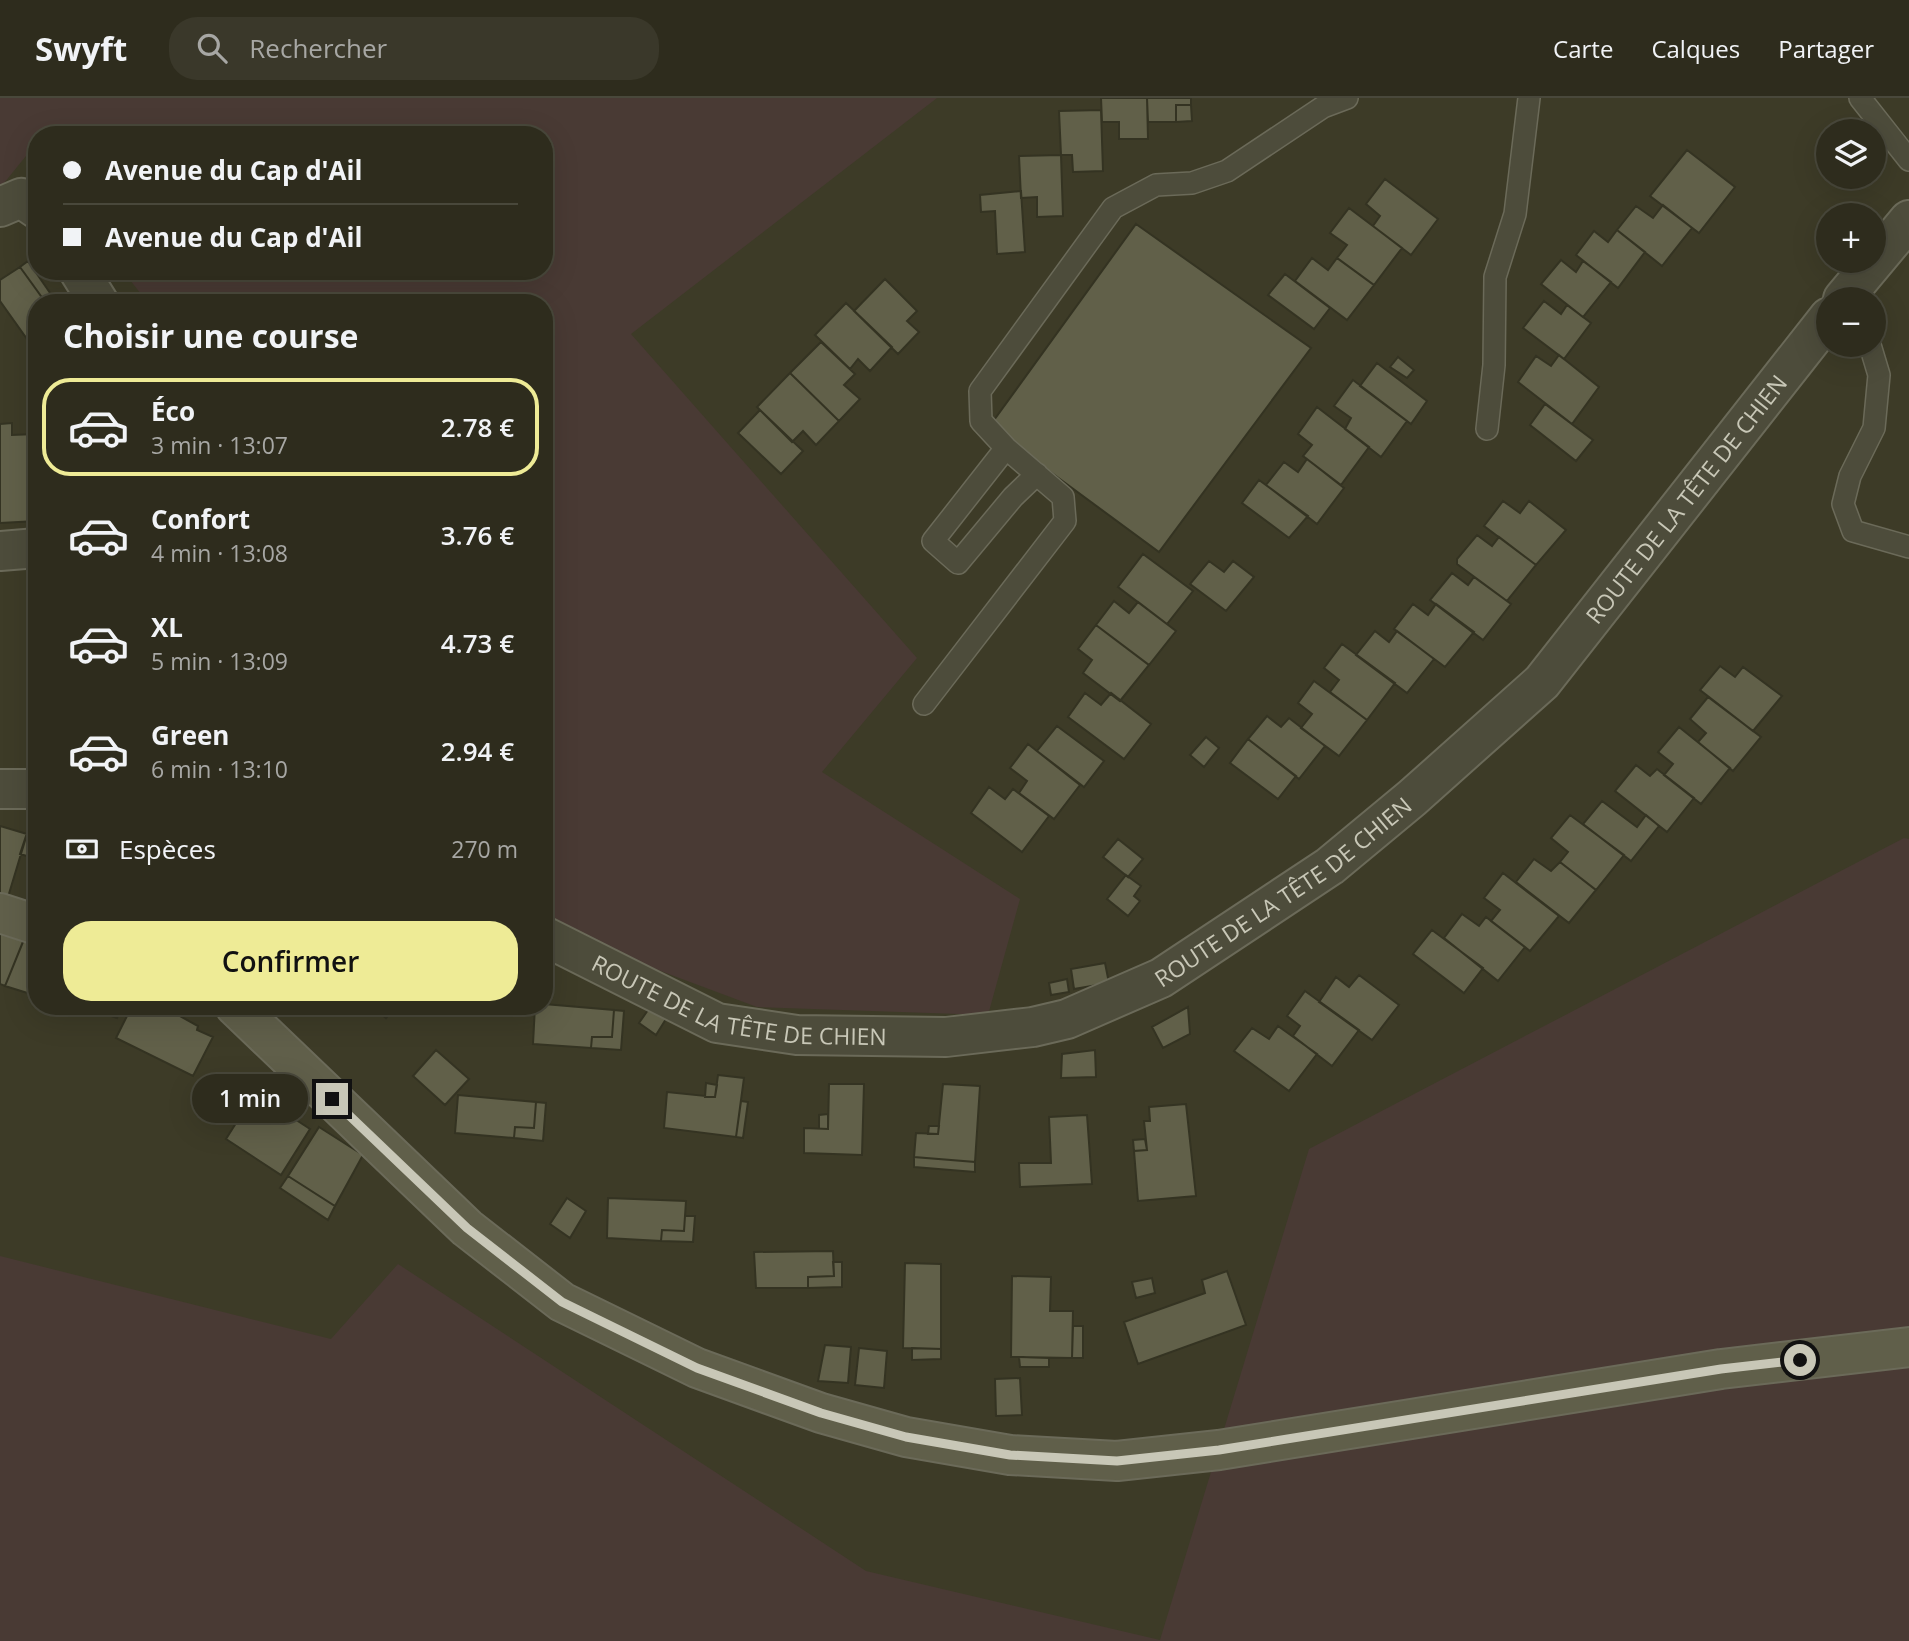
<!DOCTYPE html>
<html lang="fr">
<meta charset="utf-8">
<style>
:root{--surface:#2e2c1d;--page:#3a382a;--text:#f1f3f6;--muted:#a7a7a4;--line:#49483b;--accent:#eeeb96}
body{margin:0;font-family:"Open Sans",sans-serif;background:var(--page);color:var(--text);height:100vh;display:flex;flex-direction:column;font-size:26px;white-space:nowrap}
*{box-sizing:border-box;margin:0}
p{font-size:23px;color:var(--muted)}
.icon{flex:none;width:38px;height:38px;fill:none;stroke:currentColor;stroke-width:2;stroke-linecap:round;stroke-linejoin:round}
.map{position:relative;flex:1;overflow:hidden}
.sheet{position:absolute;left:28px;top:196px;width:525px;height:721px;display:flex;flex-direction:column;background:var(--surface);border-radius:28px;box-shadow:0 7px 28px #0002,0 0 0 2px var(--line)}
.sheet>*{flex:none}
.hud{position:absolute;left:28px;top:28px;width:525px;height:154px;border-radius:28px;box-shadow:0 7px 28px #0002,0 0 0 2px var(--line);display:grid;align-content:center;height:154px;padding:0 35px;background:var(--surface)}
.controls{position:absolute;left:1816px;top:21px;display:grid;gap:14px}
.controls a{display:grid;place-items:center;width:70px;height:70px;border-radius:50%;background:var(--surface);box-shadow:0 7px 28px #0002,0 0 0 2px var(--line);font-size:35px}
.end{position:absolute;width:32px;height:32px;margin:-16px;border:9px solid #c8c7b7;background:#111;box-shadow:0 0 0 4px #111}
.from{border-radius:50%}
.bubble{position:absolute;height:49px;border-radius:24px;background:var(--surface);box-shadow:0 7px 28px #0002,0 0 0 2px var(--line);font-size:23px;font-weight:600;line-height:49px;text-align:center}
.hud b{display:flex;align-items:center;gap:24px;height:66px;font-size:26px}
.hud b+b{border-top:2px solid var(--line)}
.hud i{width:18px;height:18px;background:var(--text)}
ul{padding:0;list-style:none}
li{display:flex;align-items:center;gap:21px;height:98px;margin:0 14px 10px;padding:0 21px;border:4px solid transparent;border-radius:28px}
li div{flex:1}
li b{display:block;font-size:26px}
li em{font-style:normal;font-weight:600}
li.on{border-color:var(--accent)}
li>.icon{width:63px;height:63px;stroke-width:1.5}
h2{padding:0 35px;font-size:32px;line-height:84px}
.pay{display:flex;align-items:center;gap:18px;height:77px;padding:0 35px;font-size:26px}
.pay p{margin-inline-start:auto}
.action{display:flex;gap:14px;margin-top:auto;padding:14px 35px}
.action a{flex:1;height:80px;border-radius:28px;background:var(--accent);color:#111;font-size:28px;font-weight:600;line-height:80px;text-align:center}
header{display:flex;align-items:center;gap:42px;box-sizing:border-box;height:98px;padding:0 35px;background:var(--surface);border-bottom:2px solid var(--line)}
header strong{font-size:33px}
nav{display:flex;gap:38px;margin-inline-start:auto;font-size:24px}
.search{width:490px;height:63px;background:var(--page);display:flex;align-items:center;gap:18px;box-sizing:border-box;padding:0 24px;border-radius:28px;color:var(--muted);font-size:26px}
.map>svg:first-child{display:block}
.green{fill:#493a34}
.building{fill:#616049;stroke:#343322;stroke-width:2}
.lines{fill:none;stroke-linecap:round;stroke-linejoin:round}
.lane-casing{stroke:#6b6a59;stroke-width:24}
.street-casing{stroke:#6b6a59;stroke-width:42}
.secondary-casing{stroke:#6b6a59;stroke-width:42}
.lane{stroke:#4d4c3b;stroke-width:21}
.street{stroke:#4d4c3b;stroke-width:38}
.secondary{stroke:#605f4a;stroke-width:38}
.route{stroke:#c8c7b7;stroke-width:9}
.labels{text-anchor:middle;dominant-baseline:central;stroke-width:5;stroke-linejoin:round;paint-order:stroke}
.street-label{font-size:23px;fill:#c8c7b7;stroke:#323120}
</style>
<header>
<strong>Swyft</strong>
<div class="search"><svg class="icon" aria-label="search" viewBox="0 0 24 24"><circle cx="10" cy="10" r="6"/><path d="M15 15l6 6"/></svg>Rechercher</div>
<nav><a>Carte</a><a>Calques</a><a>Partager</a></nav>
</header>
<div class="map">
<svg width="1909" height="1543" viewBox="0 0 1909 1543">
<rect width="100%" height="100%" fill="#3d3b27"/>
<!-- green -->
<path class="green" d="M0 0H937L631 236 917 560 822 674 1020 801 988 917 757 909 551 832 544 820V205H148L123 173H544V37H37V61L30 53 0 90Z
M1904 740 1909 741V1543H0V1158L331 1241 398 1166 866 1473 1160 1542 1309 1051Z"/>
<!-- building -->
<path class="building" d="M1101 0H1147L1148 41H1119V24H1102Z
M1147 0H1191V7H1176V24H1148Z
M1176 7H1191L1192 23 1176 24Z
M1101 12 1103 73 1073 74 1072 57H1061L1059 13Z
M1687 52 1735 89 1699 135 1650 98Z
M1061 57 1063 118 1037 119V99L1021 100 1019 58Z
M1385 81 1438 121 1411 157 1373 128 1380 118 1366 106Z
M1021 93 1025 154 997 156 995 113 981 114 980 97Z
M1663 107 1692 130 1662 168 1617 132 1636 108 1653 120Z
M1349 110 1402 150 1374 187 1337 160 1347 147 1330 135Z
M1136 126 1311 250 1159 454 989 329Z
M1617 132 1645 154 1618 190 1576 157 1594 133 1608 144Z
M1312 160 1328 172 1337 160 1374 187 1347 222 1295 183Z
M1561 162 1576 174 1583 163 1611 184 1583 219 1541 186Z
M28 163 57 205H46L20 169Z
M20 169 46 205H37V255L0 203V182Z
M1285 176 1330 210 1314 231 1268 197Z
M885 181 917 213 907 223 919 234 898 256 854 213Z
M1544 203 1561 216 1567 207 1591 225 1564 261 1523 230Z
M846 205 892 249 870 273 858 261 850 271 815 237Z
M821 244 855 276 844 287 860 301 839 323 790 275Z
M1559 257 1599 289 1572 326 1518 284 1536 258 1551 268Z
M1398 259 1414 272 1407 280 1390 269Z
M1377 265 1427 303 1411 326 1360 288Z
M790 275 839 323 816 347 803 333 792 344 757 309Z
M1353 282 1407 323 1381 359 1345 331 1351 320 1334 308Z
M33 292H37V375Z
M1545 306 1593 342 1576 363 1530 327Z
M1317 309 1369 349 1341 387 1303 358 1312 347 1298 336Z
M760 312 803 353 781 376 738 335Z
M12 325V337L36 336 37 423 0 425V326Z
M1307 361 1344 390 1317 426 1266 387 1284 364 1298 374Z
M1259 382 1308 418 1289 440 1242 405Z
M1503 403 1520 415 1529 403 1566 432 1536 467 1484 428Z
M1477 437 1492 448 1499 439 1536 467 1507 503 1457 466V461Z
M1143 456 1193 493 1167 526 1118 489Z
M1209 463 1224 474 1233 463 1254 479 1226 513 1190 486Z
M1452 475 1468 487 1474 479 1511 506 1483 542 1430 502Z
M1114 503 1129 515 1138 504 1176 533 1149 567 1096 527Z
M1413 506 1428 517 1436 506 1474 534 1445 569 1394 531Z
M1096 527 1149 567 1120 603 1083 575 1092 562 1078 551Z
M1375 533 1389 544 1397 533 1434 561 1407 595 1356 557Z
M1342 546 1395 585 1367 622 1330 594 1339 582 1324 570Z
M1720 568 1735 579 1743 569 1782 598 1753 633 1700 592Z
M1314 583 1367 622 1339 658 1301 630 1312 616 1298 605Z
M1085 595 1101 607 1111 595 1151 626 1124 661 1068 619Z
M1708 599 1761 639 1733 673 1698 644 1706 635 1690 621Z
M1267 618 1281 629 1289 620 1325 648 1299 681 1248 641Z
M1057 628 1104 663 1084 689 1037 653Z
M1679 629 1730 670 1701 706 1664 677 1673 666 1658 654Z
M1206 639 1219 650 1204 669 1190 657Z
M1248 641 1296 678 1278 701 1230 665Z
M1028 646 1080 687 1054 721 1019 695 1027 683 1010 670Z
M1636 667 1650 678 1657 671 1694 700 1667 734 1615 693Z
M989 689 1005 701 1013 691 1049 718 1022 754 971 715Z
M1602 703 1637 729 1646 717 1659 728 1631 763 1583 726Z
M33 717H37V761L20 756Z
M1570 717 1624 757 1596 792 1560 764 1568 754 1551 740Z
M0 728 27 736 8 799 0 797Z
M1118 741 1143 761 1128 779 1103 759Z
M1534 761 1551 773 1560 764 1596 792 1569 825 1516 784Z
M1503 775 1559 818 1530 853 1491 823 1500 812 1484 800Z
M1126 777 1141 788 1134 798 1140 803 1128 818 1107 801Z
M1462 816 1479 828 1486 819 1525 849 1498 883 1444 840Z
M1432 832 1483 870 1464 895 1413 856Z
M0 834 24 841 5 888 0 886Z
M27 834 37 837V898L5 888Z
M1105 865 1109 885 1074 891 1071 871Z
M1359 877 1399 907 1372 942 1319 904 1336 879 1349 889Z
M1067 881 1069 894 1051 897 1049 885Z
M1305 893 1359 932 1332 968 1293 938 1300 928 1287 918Z
M544 906 614 912 612 939H592L591 950 533 946 535 908H544Z
M82 908H122L117 920Z
M132 908H155L167 916 169 912 198 928 197 932 213 939 193 978 116 940Z
M371 908H396L386 920Z
M1188 909 1190 936 1163 950 1152 929Z
M614 912 624 913 621 952 591 950 592 939H612Z
M648 912 666 921 656 937 639 925Z
M1278 928 1317 956 1289 993 1234 953 1252 930 1269 941Z
M436 952 469 981 445 1007 413 978Z
M1095 952 1096 979 1061 980 1062 956Z
M718 977 744 980 736 1039 664 1030 667 994 715 999Z
M706 985 717 987 715 999H705Z
M829 986H864L862 1057 804 1055V1030L828 1031Z
M943 986 980 988 975 1064 914 1059 916 1035 938 1036Z
M255 995 310 1031 281 1077 226 1041Z
M458 997 536 1004 534 1030 515 1029 514 1040 455 1035Z
M741 1003 748 1004 743 1040 736 1039Z
M536 1004 546 1005 543 1043 514 1040 515 1029 534 1030Z
M1186 1006 1196 1098 1138 1103 1134 1053 1147 1052 1144 1023H1150L1149 1009Z
M828 1016V1031H819V1017Z
M1087 1017 1092 1086 1020 1089 1019 1065H1051L1049 1019Z
M929 1028H939L938 1036H928Z
M319 1029 363 1057 335 1108 288 1078Z
M1145 1041 1147 1052 1134 1053 1133 1042Z
M914 1059 975 1064V1074L914 1069Z
M288 1078 335 1108 328 1122 280 1090Z
M567 1100 586 1113 570 1140 550 1126Z
M608 1100 686 1103 684 1133 662 1132 661 1143 607 1140Z
M685 1118H695L693 1144 661 1143 662 1132 684 1133Z
M833 1153 834 1178 808 1179V1190H756L754 1154Z
M833 1164H842V1189L808 1190V1179L834 1178Z
M905 1165 941 1166V1251L903 1250Z
M1227 1173 1246 1227 1138 1266 1124 1224 1205 1195 1202 1182Z
M1012 1178 1051 1179 1050 1213H1073L1072 1260 1011 1259Z
M1152 1180 1155 1195 1136 1200 1132 1184Z
M1073 1228H1083V1260H1072Z
M825 1247 851 1249 848 1285 818 1283Z
M859 1250 887 1253 884 1290 855 1287Z
M912 1250 941 1251V1261L912 1262Z
M1019 1259 1049 1260V1269H1020Z
M1020 1280 1022 1317 996 1318 995 1281Z"/>
<g class="lines">
<!-- lane casing -->
<g class="lane-casing">
<path id="lane" d="M1860 0 1909 62
M1870 247 1879 277 1874 330 1850 378 1843 406 1853 433 1909 449
M1487 331 1494 267 1495 179 1515 116 1529 0
M1006 350 933 443 958 465 1013 399 1037 376
M924 606 1065 423 1063 399 1006 350 981 323 980 293 1113 110 1156 87 1192 85 1227 73 1323 9 1347 0"/>
</g>
<!-- street casing -->
<g class="street-casing">
<g id="street">
<path d="M0 109 21 100 37 111"/>
<path d="M79 173 99 205"/>
<path d="M1843 201 1909 122"/>
<path d="M0 453 37 450"/>
<path d="M0 691H37"/>
<path id="s1" d="M544 838 717 925 797 937 946 939 1033 929 1067 921 1161 880 1330 768 1412 700 1542 584 1829 219"/>
</g>
</g>
<!-- secondary casing -->
<g class="secondary-casing">
<path id="secondary" d="M0 815 37 827
M235 908 467 1130 562 1204 697 1270 821 1315 906 1339 1010 1357 1117 1363 1219 1352 1721 1271 1909 1249"/>
</g>
<!-- lane -->
<use href="#lane" class="lane"/>
<!-- street -->
<use href="#street" class="street"/>
<!-- secondary -->
<use href="#secondary" class="secondary"/>
</g>
<g class="lines">
<!-- route -->
<path class="route" d="M332 1001 467 1130 562 1204 697 1270 821 1315 906 1339 1010 1357 1117 1363 1219 1352 1721 1271 1800 1262"/>
</g>
<g class="labels">
<!-- street labels -->
<g class="street-label">
<text stroke="none"><textPath href="#s1" startOffset="1365">ROUTE DE LA TÊTE DE CHIEN</textPath></text>
<text stroke="none"><textPath href="#s1" startOffset="798">ROUTE DE LA TÊTE DE CHIEN</textPath></text>
<text stroke="none"><textPath href="#s1" startOffset="210">ROUTE DE LA TÊTE DE CHIEN</textPath></text>
</g>
</g>
</svg>
<div class="controls">
<a><svg class="icon" aria-label="layers" viewBox="0 0 24 24"><path d="M12 4l9 5-9 5-9-5zM3 14l9 5 9-5"/></svg></a>
<a>+</a>
<a>−</a>
</div>
<i class="end from" style="left:1800px;top:1262px"></i>
<i class="end" style="left:332px;top:1001px"></i>
<div class="bubble" style="left:192px;top:976px;width:116px">1 min</div>
<div class="hud">
<b><i class="from"></i>Avenue du Cap d'Ail</b>
<b><i></i>Avenue du Cap d'Ail</b>
</div>
<section class="sheet">
<h2>Choisir une course</h2>
<ul>
<li class="on"><svg class="icon" aria-label="car" viewBox="0 0 24 24"><path d="M5 17H2v-5l4-1 3-4h7l3 4 3 1v5h-3M9 17h6M6 11h13"/><circle cx="7" cy="17" r="2"/><circle cx="17" cy="17" r="2"/></svg><div><b>Éco</b><p>3 min · 13:07</p></div><em>2.78 €</em></li>
<li><svg class="icon" aria-label="car" viewBox="0 0 24 24"><path d="M5 17H2v-5l4-1 3-4h7l3 4 3 1v5h-3M9 17h6M6 11h13"/><circle cx="7" cy="17" r="2"/><circle cx="17" cy="17" r="2"/></svg><div><b>Confort</b><p>4 min · 13:08</p></div><em>3.76 €</em></li>
<li><svg class="icon" aria-label="car" viewBox="0 0 24 24"><path d="M5 17H2v-5l4-1 3-4h7l3 4 3 1v5h-3M9 17h6M6 11h13"/><circle cx="7" cy="17" r="2"/><circle cx="17" cy="17" r="2"/></svg><div><b>XL</b><p>5 min · 13:09</p></div><em>4.73 €</em></li>
<li><svg class="icon" aria-label="car" viewBox="0 0 24 24"><path d="M5 17H2v-5l4-1 3-4h7l3 4 3 1v5h-3M9 17h6M6 11h13"/><circle cx="7" cy="17" r="2"/><circle cx="17" cy="17" r="2"/></svg><div><b>Green</b><p>6 min · 13:10</p></div><em>2.94 €</em></li>
</ul>
<div class="pay"><svg class="icon" aria-label="cash" viewBox="0 0 24 24"><path d="M3 7h18v10H3z"/><circle cx="12" cy="12" r="2"/></svg>Espèces<p>270 m</p></div>
<div class="action"><a>Confirmer</a></div>
</section>
</div>
